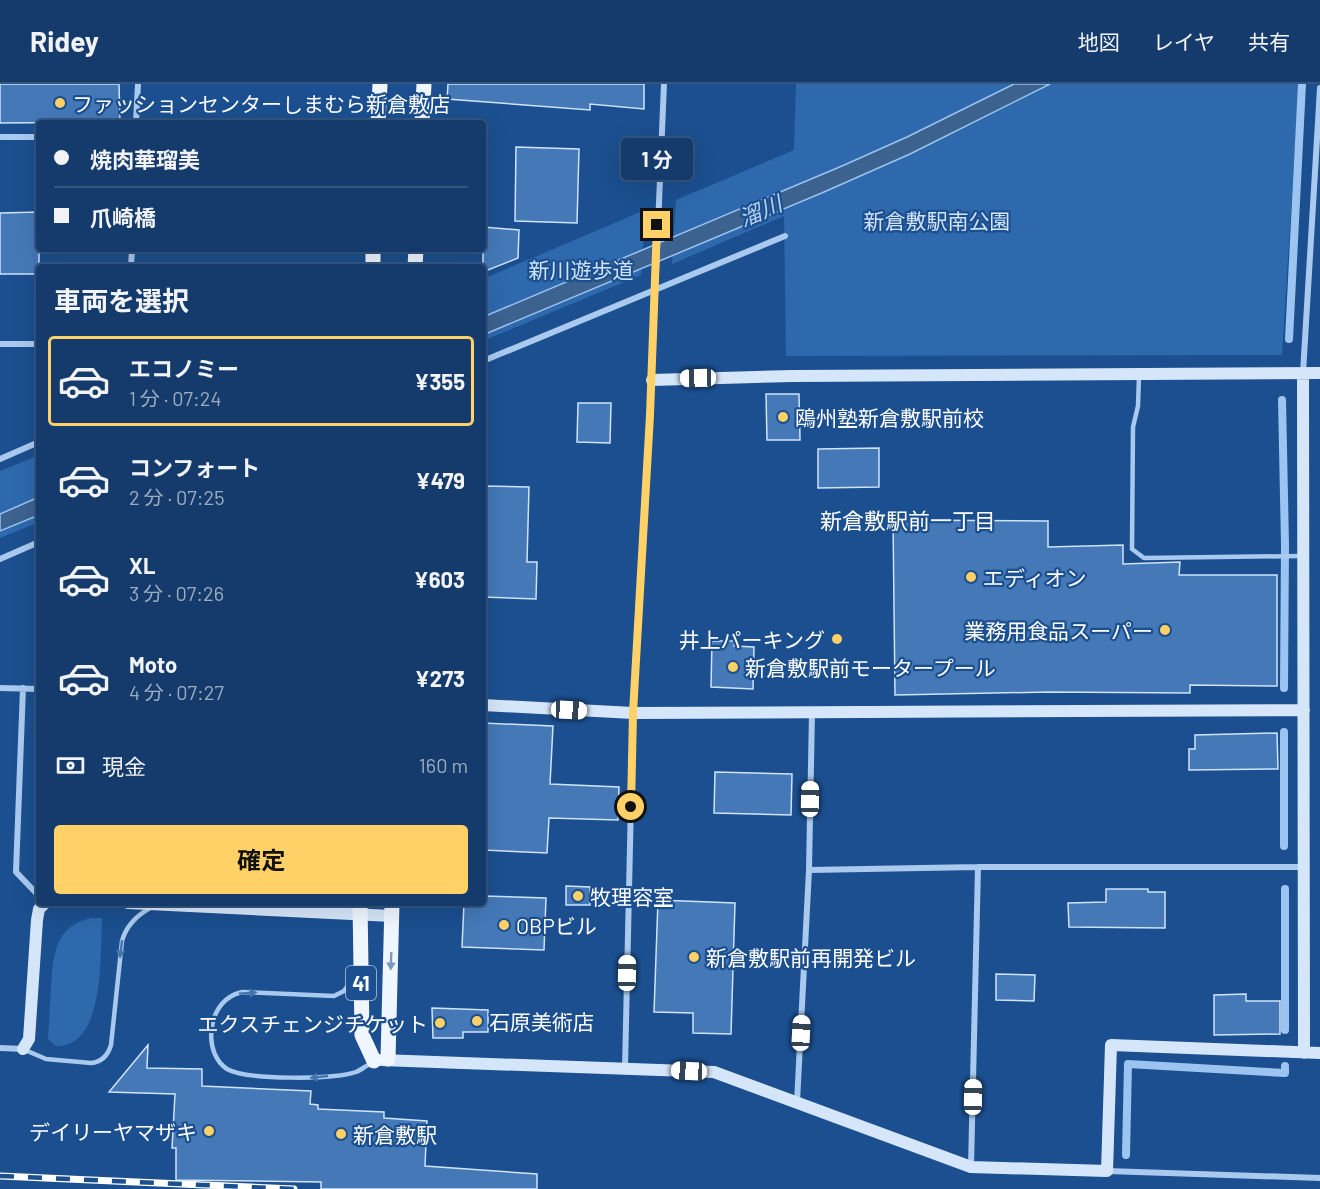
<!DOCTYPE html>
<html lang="ja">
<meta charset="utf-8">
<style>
:root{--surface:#143b6b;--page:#1d4271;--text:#f1f3f6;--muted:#9dadc1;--line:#33557e;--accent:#ffd166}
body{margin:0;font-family:Barlow,"Noto Sans JP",sans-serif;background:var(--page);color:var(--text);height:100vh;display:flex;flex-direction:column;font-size:22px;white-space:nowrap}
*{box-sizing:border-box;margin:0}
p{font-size:20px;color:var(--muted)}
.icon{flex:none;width:33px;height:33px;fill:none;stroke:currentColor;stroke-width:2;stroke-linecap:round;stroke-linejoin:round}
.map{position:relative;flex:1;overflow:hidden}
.details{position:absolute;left:36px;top:180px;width:450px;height:642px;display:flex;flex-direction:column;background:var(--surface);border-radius:6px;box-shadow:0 6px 24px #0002,0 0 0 2px var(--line)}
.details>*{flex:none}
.top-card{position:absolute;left:36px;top:36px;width:450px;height:132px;border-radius:6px;box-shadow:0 6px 24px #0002,0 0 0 2px var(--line);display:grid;align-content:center;height:132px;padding:0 18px;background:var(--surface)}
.end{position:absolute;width:27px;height:27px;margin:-14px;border:8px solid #ffd166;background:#111;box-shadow:0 0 0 3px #111}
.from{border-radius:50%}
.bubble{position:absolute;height:42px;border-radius:6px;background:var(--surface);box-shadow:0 6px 24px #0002,0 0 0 2px var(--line);font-size:20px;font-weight:700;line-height:42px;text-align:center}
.car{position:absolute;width:18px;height:36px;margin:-18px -9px;border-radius:8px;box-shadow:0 0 4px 2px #0007;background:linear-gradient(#fff 24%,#345 0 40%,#fff 0 76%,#345 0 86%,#fff 0)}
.top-card b{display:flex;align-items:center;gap:21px;height:57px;font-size:22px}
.top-card b+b{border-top:2px solid var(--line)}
.top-card i{width:15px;height:15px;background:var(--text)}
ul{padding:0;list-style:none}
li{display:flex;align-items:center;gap:18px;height:90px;margin:0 12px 9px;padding:0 6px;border:3px solid transparent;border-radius:6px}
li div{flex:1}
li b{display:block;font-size:22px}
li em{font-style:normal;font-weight:700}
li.active{border-color:var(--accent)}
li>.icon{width:54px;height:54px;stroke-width:1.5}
h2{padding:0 18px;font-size:27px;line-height:72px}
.pay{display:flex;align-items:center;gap:15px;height:66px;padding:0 18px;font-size:22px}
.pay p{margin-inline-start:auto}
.action{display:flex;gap:12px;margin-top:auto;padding:12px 18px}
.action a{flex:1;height:69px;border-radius:6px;background:var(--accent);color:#111;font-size:24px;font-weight:700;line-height:69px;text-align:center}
header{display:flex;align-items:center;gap:36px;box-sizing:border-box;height:84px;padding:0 30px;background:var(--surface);border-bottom:2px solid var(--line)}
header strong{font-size:28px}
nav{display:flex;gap:33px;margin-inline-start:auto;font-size:21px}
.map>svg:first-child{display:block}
.green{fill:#2e69ad}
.water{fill:#3c6290;stroke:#9cc4f0;stroke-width:1.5}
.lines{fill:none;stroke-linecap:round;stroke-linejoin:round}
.stream{stroke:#9cc4f0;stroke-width:8}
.building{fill:#4478b7;stroke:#cfe3fa;stroke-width:1.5}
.lane{stroke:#a9c9ee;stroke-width:4.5}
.street{stroke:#a9c9ee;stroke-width:6}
.secondary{stroke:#d6e6fa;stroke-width:12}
.primary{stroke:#f0f6ff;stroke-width:15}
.rail-casing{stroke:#fff;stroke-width:7}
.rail{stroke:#1b4f8f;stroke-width:4.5;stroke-dasharray:14;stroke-linecap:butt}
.oneway{fill:#4674ac}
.oneway2{fill:#7b9ac1}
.route{stroke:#ffd166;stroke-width:8}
.poi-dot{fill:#ffd166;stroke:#1b4f8f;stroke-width:2}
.labels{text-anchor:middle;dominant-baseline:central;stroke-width:4.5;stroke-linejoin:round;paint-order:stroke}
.shield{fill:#1b4f8f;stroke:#bbcadd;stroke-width:1.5}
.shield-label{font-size:20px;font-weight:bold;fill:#fff}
.poi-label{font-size:21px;fill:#fff;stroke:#1b4f8f;text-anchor:start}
.park-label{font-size:21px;fill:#cfe3fa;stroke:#1b4f8f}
.water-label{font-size:22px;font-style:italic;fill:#b5d3f5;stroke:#1b4f8f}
.neighbourhood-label{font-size:22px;fill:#fff;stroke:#1b4f8f}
</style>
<header>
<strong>Ridey</strong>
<nav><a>地図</a><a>レイヤ</a><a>共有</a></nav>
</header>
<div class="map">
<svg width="1320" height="1105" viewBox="0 0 1320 1105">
<rect width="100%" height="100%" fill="#1b4f8f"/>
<!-- green -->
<path class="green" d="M796 0H1299L1282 271 786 272 784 132 672 180 676 116 794 66Z
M645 126 641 191 483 257V195Z
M39 371V438L0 454V387Z
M91 834H102C100 867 106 964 56 962L48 955C49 938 50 921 51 904 53 872 54 842 91 834Z"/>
<!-- water -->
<path class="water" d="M1014 0H1050L910 70 824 108 483 251V233L842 82 907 53Z
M39 413V431L0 447V430Z"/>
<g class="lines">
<!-- stream -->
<path class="stream" d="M1289 255 1302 0
M1282 316 1285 460 1284 604
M1284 648V762
M1285 805V946
M1126 1071 1128 980 1285 989V982"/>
</g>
<!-- building -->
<path class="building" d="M0 0H119L120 38 0 39Z
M448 0H644V25L590 20V26L447 15Z
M516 63 579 65 577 139 515 137Z
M39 128V190H0V129Z
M483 143 519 146 518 174 483 188Z
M766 310H799L800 356H767Z
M578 319H611L610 359 577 358Z
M879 364V403L818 404V365Z
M484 402 529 403 527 478H537L536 515 483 513Z
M893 436 1048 437V463L1123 461V480L1180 478 1179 491H1277V602L1190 601V609L1048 608 895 611Z
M712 557H735L734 562 754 563 753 605 711 603Z
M483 639 553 642 550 700 619 703 618 736 549 734 547 769 483 766Z
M1277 649 1278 685 1189 686V665H1195V651Z
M715 688 792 690 791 731 714 729Z
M566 802 590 803V821H566Z
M1106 805H1148V808H1165V844L1069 843 1068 819 1106 818Z
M483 812 546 814 544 866 462 863 464 819H483Z
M658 816 735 819 731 950 693 949V929L654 928Z
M996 890 1035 891 1034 917 996 916Z
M1246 910V917H1280V950L1214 951V911Z
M432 924 488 926V948H463V954H433Z
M148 961 147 984 202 985V1002L311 1007 310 1020 318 1021V1025L384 1028V1034L427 1037 425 1082 537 1090V1105H321V1098L176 1096V1064H172L175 1010 109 1008Z"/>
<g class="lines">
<!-- lane -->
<path class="lane" d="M1139 292 1138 322 1133 343 1132 465 1144 474 1301 472
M356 890 344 907 334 912 243 908C239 909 234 910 230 913 207 927 204 970 227 985 246 996 334 996 356 988 361 986 367 981 372 979
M25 966 46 975 91 979C102 978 108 971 111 961L122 857C126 842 136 832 150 824"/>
<!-- street -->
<path class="street" d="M136 39 138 0
M0 53H39
M131 183 132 165
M0 260H39
M483 277 785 152
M1303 289 1320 4
M0 375 39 358
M0 475 39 458
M0 604 39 605
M23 604 16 788 39 812
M809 786 978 783H1304
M0 964 23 965
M625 984 633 629 650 331 664 0
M797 1018 809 786 812 628
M971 1083 978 783
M1107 1087 1320 1094"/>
<!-- secondary -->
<path class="secondary" d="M1303 289 1304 969
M652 296 792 292 1320 289
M483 621 633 629 1304 626
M128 819 392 832
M23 965 29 955 37 836 39 825 45 819
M381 976 714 988 971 1083 1107 1087 1111 961 1320 969"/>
<!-- primary -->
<path class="primary" d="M378 39 380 0
M422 39 424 0
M373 183V165
M415 183 416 165
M360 819 362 951 374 977
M388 975 392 819"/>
<!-- rail casing -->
<g class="rail-casing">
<path id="rail" d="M0 1092 294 1105"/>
</g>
<!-- rail -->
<use href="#rail" class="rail"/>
</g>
<!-- one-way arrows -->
<defs><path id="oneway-solid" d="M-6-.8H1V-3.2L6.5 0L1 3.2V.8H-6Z" transform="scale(1.5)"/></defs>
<g class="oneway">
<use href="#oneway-solid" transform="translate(121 865) rotate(97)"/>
<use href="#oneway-solid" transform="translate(248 909) rotate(-4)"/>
<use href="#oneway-solid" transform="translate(319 993) rotate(174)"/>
</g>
<use class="oneway2" href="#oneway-solid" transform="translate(391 877) rotate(92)"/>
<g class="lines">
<!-- route -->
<path class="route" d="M631 723 633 629 650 331 657 141"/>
</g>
<!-- markers -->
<g class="poi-dot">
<circle cx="60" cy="19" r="6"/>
<circle cx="783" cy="333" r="6"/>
<circle cx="971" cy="493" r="6"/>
<circle cx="1165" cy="546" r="6"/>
<circle cx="837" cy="555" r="6"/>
<circle cx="733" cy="583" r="6"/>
<circle cx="578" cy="812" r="6"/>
<circle cx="504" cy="841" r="6"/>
<circle cx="694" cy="873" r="6"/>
<circle cx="477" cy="937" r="6"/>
<circle cx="440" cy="939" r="6"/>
<circle cx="209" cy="1047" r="6"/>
<circle cx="341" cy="1050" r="6"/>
</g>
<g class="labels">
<!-- shield labels -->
<rect class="shield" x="346" y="882" width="30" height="34" rx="4.5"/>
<g class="shield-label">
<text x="361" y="899">41</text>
</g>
<!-- poi labels -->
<g class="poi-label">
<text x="72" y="19">ファッションセンターしまむら新倉敷店</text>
<text x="795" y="333">鴎州塾新倉敷駅前校</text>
<text x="983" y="493">エディオン</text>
<text x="1153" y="546" text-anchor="end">業務用食品スーパー</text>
<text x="825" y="555" text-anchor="end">井上パーキング</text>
<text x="745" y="583">新倉敷駅前モータープール</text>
<text x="590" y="812">牧理容室</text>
<text x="516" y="841">OBPビル</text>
<text x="706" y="873">新倉敷駅前再開発ビル</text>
<text x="489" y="937">石原美術店</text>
<text x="428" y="939" text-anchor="end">エクスチェンジチケット</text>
<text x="197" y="1047" text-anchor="end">デイリーヤマザキ</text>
<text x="353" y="1050">新倉敷駅</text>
</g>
<!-- park labels -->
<g class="park-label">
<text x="937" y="136">新倉敷駅南公園</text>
<text x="581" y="185">新川遊歩道</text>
</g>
<!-- water labels -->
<g class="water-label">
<text transform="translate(760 126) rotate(-23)">溜川</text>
</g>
<!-- neighbourhood labels -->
<g class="neighbourhood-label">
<text x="908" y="436">新倉敷駅前一丁目</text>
</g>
</g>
</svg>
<i class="end from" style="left:631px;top:723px"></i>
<i class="end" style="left:657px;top:141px"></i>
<div class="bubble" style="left:621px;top:54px;width:72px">1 分</div>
<i class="car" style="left:698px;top:294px;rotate:269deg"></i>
<i class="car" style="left:569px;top:626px;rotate:93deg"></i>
<i class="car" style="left:810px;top:715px;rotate:1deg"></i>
<i class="car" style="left:627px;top:889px;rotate:1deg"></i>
<i class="car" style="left:801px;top:949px;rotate:3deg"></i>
<i class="car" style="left:689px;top:987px;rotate:273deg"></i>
<i class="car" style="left:973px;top:1013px;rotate:1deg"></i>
<div class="top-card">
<b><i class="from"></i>焼肉華瑠美</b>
<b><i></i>爪崎橋</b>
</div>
<section class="details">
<h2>車両を選択</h2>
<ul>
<li class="active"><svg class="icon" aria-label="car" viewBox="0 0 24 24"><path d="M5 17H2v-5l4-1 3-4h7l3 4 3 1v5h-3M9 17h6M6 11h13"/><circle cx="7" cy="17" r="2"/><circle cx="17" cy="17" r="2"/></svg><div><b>エコノミー</b><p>1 分 · 07:24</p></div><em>¥355</em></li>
<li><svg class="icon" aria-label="car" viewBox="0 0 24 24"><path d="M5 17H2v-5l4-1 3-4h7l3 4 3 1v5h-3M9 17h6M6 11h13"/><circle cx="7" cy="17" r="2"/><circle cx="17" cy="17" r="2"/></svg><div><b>コンフォート</b><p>2 分 · 07:25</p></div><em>¥479</em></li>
<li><svg class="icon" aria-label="car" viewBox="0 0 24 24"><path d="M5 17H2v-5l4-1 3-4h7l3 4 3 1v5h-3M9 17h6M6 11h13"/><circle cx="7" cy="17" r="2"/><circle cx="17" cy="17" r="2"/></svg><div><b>XL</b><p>3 分 · 07:26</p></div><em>¥603</em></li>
<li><svg class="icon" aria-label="car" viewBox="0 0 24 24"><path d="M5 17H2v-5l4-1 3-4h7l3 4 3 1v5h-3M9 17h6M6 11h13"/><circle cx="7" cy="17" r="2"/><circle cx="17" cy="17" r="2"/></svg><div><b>Moto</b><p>4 分 · 07:27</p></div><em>¥273</em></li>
</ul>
<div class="pay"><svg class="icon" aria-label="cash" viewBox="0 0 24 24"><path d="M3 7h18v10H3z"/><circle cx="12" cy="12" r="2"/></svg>現金<p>160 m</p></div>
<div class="action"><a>確定</a></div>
</section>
</div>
